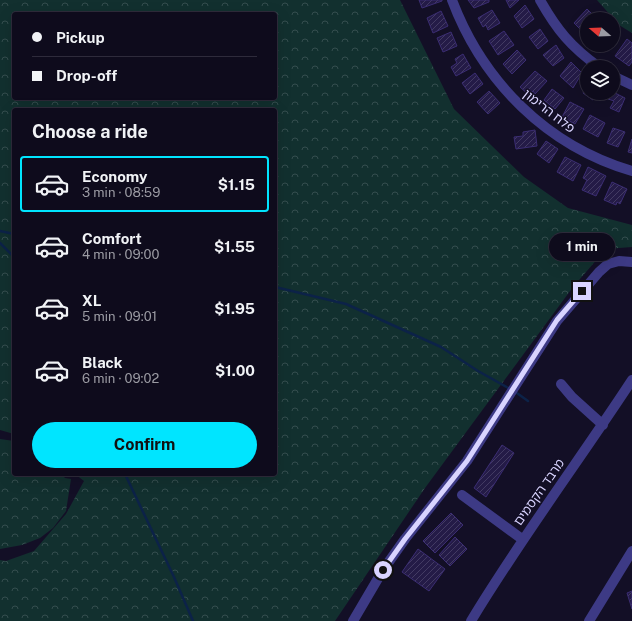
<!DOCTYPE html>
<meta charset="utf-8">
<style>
:root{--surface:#0e0b1c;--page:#1c1929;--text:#f1f3f6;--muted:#9b9ba3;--line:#2e2b3b;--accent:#00e5ff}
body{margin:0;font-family:"Public Sans","Noto Sans Hebrew",sans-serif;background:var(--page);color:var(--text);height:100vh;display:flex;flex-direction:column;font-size:15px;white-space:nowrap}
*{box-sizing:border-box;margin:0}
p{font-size:13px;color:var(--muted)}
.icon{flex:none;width:22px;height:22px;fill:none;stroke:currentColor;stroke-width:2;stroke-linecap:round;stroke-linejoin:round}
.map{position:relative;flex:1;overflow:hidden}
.details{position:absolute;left:12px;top:108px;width:265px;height:368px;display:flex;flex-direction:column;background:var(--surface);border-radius:4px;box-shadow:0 4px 16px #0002,0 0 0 1px var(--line)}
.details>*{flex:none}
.banner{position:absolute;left:12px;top:12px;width:265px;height:88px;border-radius:4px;box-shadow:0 4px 16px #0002,0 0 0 1px var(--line);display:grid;align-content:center;height:88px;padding:0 20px;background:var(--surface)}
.needle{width:26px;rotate:289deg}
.buttons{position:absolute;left:580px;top:12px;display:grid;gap:8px}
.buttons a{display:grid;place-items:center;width:40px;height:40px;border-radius:50%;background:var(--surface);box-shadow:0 4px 16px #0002,0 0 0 1px var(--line);font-size:20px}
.end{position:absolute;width:18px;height:18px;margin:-9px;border:5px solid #d9d4ff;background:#111;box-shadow:0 0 0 2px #111}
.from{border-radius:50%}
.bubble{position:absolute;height:28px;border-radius:14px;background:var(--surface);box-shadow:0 4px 16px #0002,0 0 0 1px var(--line);font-size:13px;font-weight:700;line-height:28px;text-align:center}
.banner b{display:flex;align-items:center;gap:14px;height:38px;font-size:15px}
.banner b+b{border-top:1px solid var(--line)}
.banner i{width:10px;height:10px;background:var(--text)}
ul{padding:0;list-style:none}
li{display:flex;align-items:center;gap:12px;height:56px;margin:0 8px 6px;padding:0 12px;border:2px solid transparent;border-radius:4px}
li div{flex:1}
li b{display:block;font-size:15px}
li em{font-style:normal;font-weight:700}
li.current{border-color:var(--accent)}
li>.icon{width:36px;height:36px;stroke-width:1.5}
h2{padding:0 20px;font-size:18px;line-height:48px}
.action{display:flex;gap:8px;margin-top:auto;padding:8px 20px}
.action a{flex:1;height:46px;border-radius:24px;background:var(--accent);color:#111;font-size:16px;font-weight:700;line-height:46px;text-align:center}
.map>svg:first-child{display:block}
.forest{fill:url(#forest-crowns);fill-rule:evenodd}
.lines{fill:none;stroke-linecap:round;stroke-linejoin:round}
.stream{stroke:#0c2248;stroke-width:2.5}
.building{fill:url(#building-hatch);stroke:#3b2d73}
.minor{stroke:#3d3a85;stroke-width:10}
.route{stroke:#d9d4ff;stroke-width:5}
.labels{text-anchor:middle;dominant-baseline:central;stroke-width:3;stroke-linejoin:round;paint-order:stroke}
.street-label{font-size:13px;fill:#d9d4ff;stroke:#130f26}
</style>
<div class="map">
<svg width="632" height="621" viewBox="0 0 632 621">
<defs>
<pattern id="forest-crowns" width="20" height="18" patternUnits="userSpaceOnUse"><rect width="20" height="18" fill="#12302f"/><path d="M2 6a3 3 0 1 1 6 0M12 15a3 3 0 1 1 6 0" fill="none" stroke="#344d4e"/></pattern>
<pattern id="building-hatch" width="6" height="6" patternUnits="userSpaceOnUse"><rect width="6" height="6" fill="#241b47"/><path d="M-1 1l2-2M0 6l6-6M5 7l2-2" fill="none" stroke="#433b63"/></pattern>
</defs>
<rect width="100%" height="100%" fill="#130f26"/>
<!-- forest -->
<path class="forest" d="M0 0H400L454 109 524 177 568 208 632 225V247L606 249 573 287 425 488 335 621H0V560L6 561 34 551 66 514 84 481 75 474H275V110H14V434L0 430ZM14 14H275V98H14Z
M597 0H632V33L619 25Z
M0 439 14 441V474H61L65 478 71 479 66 511 53 528 40 538 22 545 0 549Z"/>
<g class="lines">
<!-- stream -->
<path class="stream" d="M0 231 14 234
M0 243 14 257
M275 287 346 304 441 347 478 371 510 389
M514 391 528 401
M125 474 174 577 193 621"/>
</g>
<!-- building -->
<path class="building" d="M419 0H442V1L422 8Z
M468 0H489V2L474 8Z
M506 0H519L510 8Z
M525 5 534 19 522 28 514 16Z
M587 9 597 19H587V32L585 34 574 23Z
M492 10 500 23 488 30 486 25 483 27 478 18Z
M441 11 448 26 433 33 427 18Z
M540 29 548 41 538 49 529 37Z
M504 31 514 45 498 55 489 41Z
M451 32 457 46 443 52 437 38Z
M627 39 632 43V62L629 66 615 56Z
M556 45 564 58 553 66 543 55Z
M517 50 526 60 512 74 503 64Z
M463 54 471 68 456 76 451 67 457 63 455 59Z
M571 62 582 73 573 88 560 76Z
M535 71 547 81 535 94 533 91 529 95 520 87Z
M475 73 483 84 470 94 462 83Z
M587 87V93H598L593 100 583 93Z
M552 89 564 98 555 109 544 100Z
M489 91 500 103 488 114 477 102Z
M613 92 625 98 619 112 610 108 614 101 608 99 610 93Z
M570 102 584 109 575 124 562 117Z
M590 115 605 123 598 137 583 129Z
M613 128 625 132 618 147 607 143Z
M535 130 537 146 516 149 514 137 523 136V132Z
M632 139V153L628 152Z
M546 141 558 149 549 163 537 154Z
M565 157 581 165 573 181 557 172Z
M588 167 606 176 596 196 582 190 587 180 583 178Z
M612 182 627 189 620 204 617 202 616 205 604 200Z
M502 445 514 453 486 497 474 488Z
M451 513 463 525 435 553 423 541Z
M455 537 467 549 450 566 439 555Z
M418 549 445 569 429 591 402 572Z
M632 591V609L627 593Z"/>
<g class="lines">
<!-- minor -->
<path class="minor" d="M452 0C483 82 547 146 632 171
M540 0C557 30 571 47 599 67
M613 76 632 85
M561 384 572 397 603 425
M462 495 522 539
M353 621 383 570 405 539 467 461 557 321 599 272 608 264 619 261 632 262
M471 621C521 538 579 461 632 380
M589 621 632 551"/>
</g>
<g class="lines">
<!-- route -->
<path class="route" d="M383 570 405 539 467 461 557 320 582 291"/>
</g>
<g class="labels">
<!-- street labels -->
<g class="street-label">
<text transform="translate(549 111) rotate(38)">פלח הרימון</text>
<text transform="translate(539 492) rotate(-55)">מרבד הקסמים</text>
</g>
</g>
</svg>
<div class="buttons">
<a><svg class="needle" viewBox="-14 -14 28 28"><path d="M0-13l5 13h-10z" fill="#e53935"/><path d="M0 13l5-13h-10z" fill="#9b9ba3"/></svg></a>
<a><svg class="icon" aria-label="layers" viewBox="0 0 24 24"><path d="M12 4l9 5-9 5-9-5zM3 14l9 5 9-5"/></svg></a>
</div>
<i class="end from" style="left:383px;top:570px"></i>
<i class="end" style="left:582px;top:291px"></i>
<div class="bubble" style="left:549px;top:233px;width:66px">1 min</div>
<div class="banner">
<b><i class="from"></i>Pickup</b>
<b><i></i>Drop-off</b>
</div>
<section class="details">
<h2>Choose a ride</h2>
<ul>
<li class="current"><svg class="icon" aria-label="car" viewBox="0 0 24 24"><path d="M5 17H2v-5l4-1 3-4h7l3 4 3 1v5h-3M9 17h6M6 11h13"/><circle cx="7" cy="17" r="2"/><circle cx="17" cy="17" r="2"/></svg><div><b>Economy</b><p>3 min · 08:59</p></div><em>$1.15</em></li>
<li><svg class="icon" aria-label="car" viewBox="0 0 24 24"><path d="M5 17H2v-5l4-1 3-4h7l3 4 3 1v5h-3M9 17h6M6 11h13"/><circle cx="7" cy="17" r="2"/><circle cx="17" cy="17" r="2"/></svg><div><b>Comfort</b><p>4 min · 09:00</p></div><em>$1.55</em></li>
<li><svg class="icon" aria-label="car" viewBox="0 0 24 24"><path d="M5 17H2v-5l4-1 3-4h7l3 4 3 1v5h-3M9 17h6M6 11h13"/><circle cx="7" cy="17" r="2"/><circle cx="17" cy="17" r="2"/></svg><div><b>XL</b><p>5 min · 09:01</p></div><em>$1.95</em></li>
<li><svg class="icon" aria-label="car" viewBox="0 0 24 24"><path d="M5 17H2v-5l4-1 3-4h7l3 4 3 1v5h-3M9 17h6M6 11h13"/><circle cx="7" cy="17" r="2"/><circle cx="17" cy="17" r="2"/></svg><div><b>Black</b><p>6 min · 09:02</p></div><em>$1.00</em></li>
</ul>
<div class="action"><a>Confirm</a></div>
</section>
</div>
